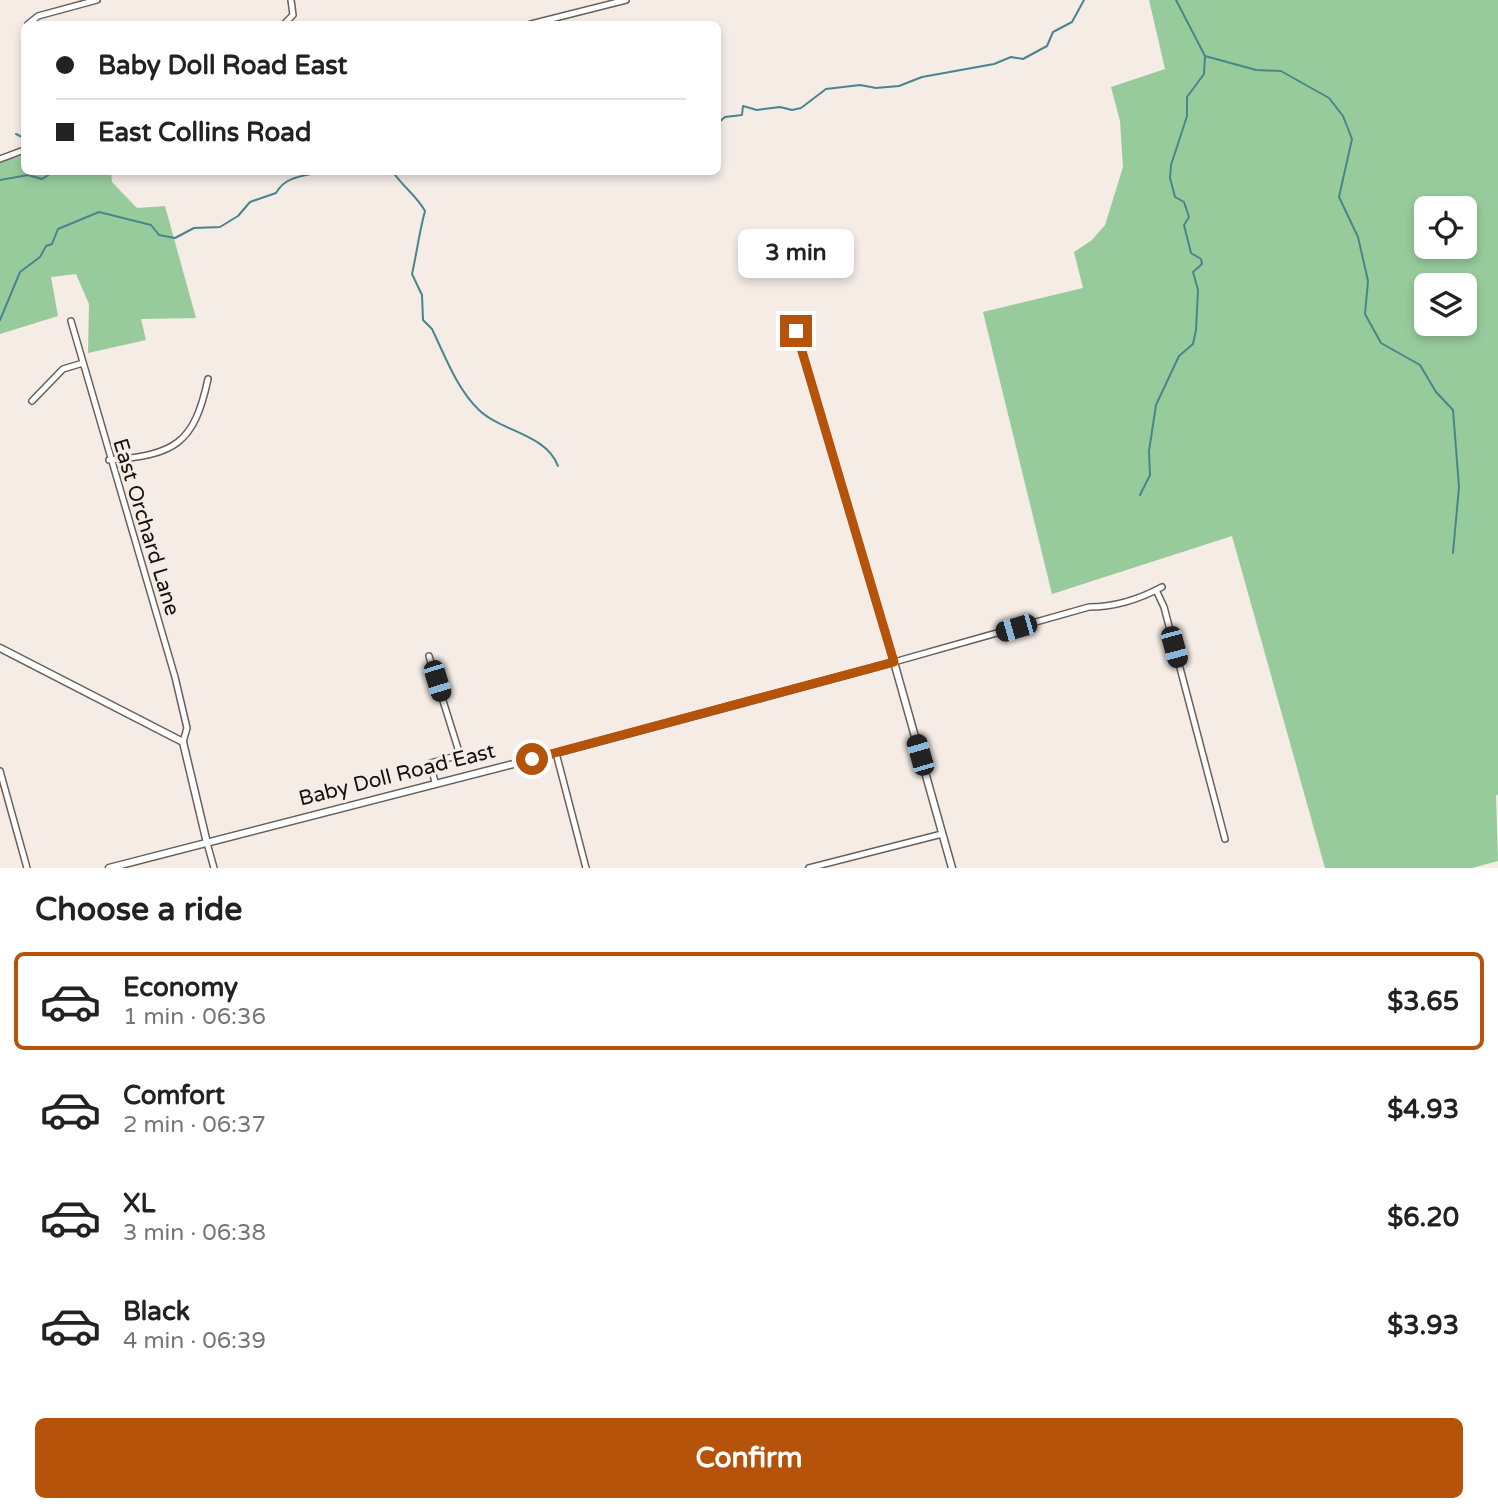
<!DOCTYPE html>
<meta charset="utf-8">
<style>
:root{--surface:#fff;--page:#f2f2f2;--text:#222;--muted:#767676;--line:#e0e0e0;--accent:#b45309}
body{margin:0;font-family:"Varela Round",sans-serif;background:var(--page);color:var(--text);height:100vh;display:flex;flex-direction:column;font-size:26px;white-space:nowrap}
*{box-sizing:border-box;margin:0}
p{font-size:23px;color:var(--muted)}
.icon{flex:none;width:38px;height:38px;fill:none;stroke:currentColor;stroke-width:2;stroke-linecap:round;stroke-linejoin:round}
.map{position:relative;height:868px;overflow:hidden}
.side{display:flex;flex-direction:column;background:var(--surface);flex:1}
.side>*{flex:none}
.guide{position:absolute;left:21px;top:21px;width:700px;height:154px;border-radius:10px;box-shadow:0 4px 10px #0003;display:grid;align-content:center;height:154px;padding:0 35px;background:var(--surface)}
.buttons{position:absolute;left:1414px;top:196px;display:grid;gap:14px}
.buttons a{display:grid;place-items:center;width:63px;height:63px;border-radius:10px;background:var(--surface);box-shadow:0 4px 10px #0003;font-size:35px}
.end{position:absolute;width:32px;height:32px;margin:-16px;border:9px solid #b45309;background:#fff;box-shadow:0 0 0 4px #fff}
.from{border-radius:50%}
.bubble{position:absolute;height:49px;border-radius:10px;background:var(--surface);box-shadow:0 4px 10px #0003;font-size:23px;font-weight:800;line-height:49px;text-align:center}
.car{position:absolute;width:21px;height:42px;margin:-21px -10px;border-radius:9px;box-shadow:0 0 5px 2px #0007;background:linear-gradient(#222 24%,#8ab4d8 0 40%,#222 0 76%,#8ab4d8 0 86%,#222 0)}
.guide b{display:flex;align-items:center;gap:24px;height:66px;font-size:26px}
.guide b+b{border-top:2px solid var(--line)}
.guide i{width:18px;height:18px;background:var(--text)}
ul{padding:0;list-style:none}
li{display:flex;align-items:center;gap:21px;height:98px;margin:0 14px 10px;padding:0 21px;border:4px solid transparent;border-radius:10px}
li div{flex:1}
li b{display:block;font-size:26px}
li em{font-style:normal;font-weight:800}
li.on{border-color:var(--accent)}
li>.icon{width:63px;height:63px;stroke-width:1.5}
h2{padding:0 35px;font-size:32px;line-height:84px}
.action{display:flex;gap:14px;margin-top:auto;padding:14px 35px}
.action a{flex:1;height:80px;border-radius:10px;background:var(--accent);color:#fff;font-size:28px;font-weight:800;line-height:80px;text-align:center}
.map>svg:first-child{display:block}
.forest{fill:#97cb9c;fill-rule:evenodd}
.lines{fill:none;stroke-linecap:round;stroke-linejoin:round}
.stream{stroke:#48868c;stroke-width:2}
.minor-casing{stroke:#68615b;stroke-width:8}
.tertiary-casing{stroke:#68615b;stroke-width:9}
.minor{stroke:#fff;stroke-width:5}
.tertiary{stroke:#fff;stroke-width:6}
.route{stroke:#b45309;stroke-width:9}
.labels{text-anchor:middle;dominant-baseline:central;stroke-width:6;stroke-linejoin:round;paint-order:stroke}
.street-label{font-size:21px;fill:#13110e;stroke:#f4ece5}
</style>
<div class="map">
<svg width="1498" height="868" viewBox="0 0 1498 868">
<rect width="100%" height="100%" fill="#f4ece5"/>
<!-- forest -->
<path class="forest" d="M1149 0H1498V794L1496 796 1498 861 1472 868H1325L1232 536 1052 594 983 312 1083 288 1074 252 1092 240 1105 225 1123 167 1120 121 1111 87 1165 69ZM1426 208H1465V247H1426ZM1426 285H1465V324H1426Z
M24 155V172H111L112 182 137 208 165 206 196 318 141 319 146 340 88 353 89 304 76 274 51 277 58 316 0 334V162Z"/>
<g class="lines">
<!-- stream -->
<path class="stream" d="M1205 56 1256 70 1281 71 1329 98 1343 116 1352 139 1339 197 1358 237 1368 281 1365 314 1381 343 1420 365 1436 392 1453 410 1459 487 1453 553
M718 123 725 117 742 115 743 106 757 110 780 107 792 110 801 108 826 89 860 85 876 88 899 86 922 77 994 64 1011 57 1023 59 1047 46 1053 32 1072 22 1084 0
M16 134 24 138
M393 172C403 187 416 195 425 211 419 233 417 252 412 274L422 295 423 320 432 329C445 356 457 389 479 410 502 432 546 434 558 466
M0 180 28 175 42 179 53 172
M0 320 20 272 40 257 46 246 52 244 58 229 99 212 151 225 159 235 175 238 194 228 220 227 238 216 250 202 276 193C285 176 304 176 321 172
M1140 495 1150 475 1149 451 1156 405 1179 356 1193 344 1196 330 1198 290 1193 272 1202 264 1201 259 1191 253 1184 225 1189 217 1184 202 1175 197 1170 178 1171 165 1187 116V97L1204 74 1205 56 1176 0"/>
<!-- minor casing -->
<g class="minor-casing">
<path id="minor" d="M28 24 38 16 97 0
M284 24 293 15 291 0
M531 24 626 0
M0 159 24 150
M71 321 175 677 187 728 183 742
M796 331 894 662 1089 607C1116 607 1138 600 1162 587
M32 401 63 369 83 363
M109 460C175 455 194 444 208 379
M1156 590 1164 607 1225 839
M429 656 460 755 430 763 435 782
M556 753 586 868
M0 771 27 868
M207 843 214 868
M809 868 942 834"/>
</g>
<!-- tertiary casing -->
<g class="tertiary-casing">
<path id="tertiary" d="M0 648 183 742 207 843
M109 868 556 753 894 662 952 868"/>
</g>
<!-- minor -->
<use href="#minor" class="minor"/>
<!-- tertiary -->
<use href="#tertiary" class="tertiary"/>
</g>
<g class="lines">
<!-- route -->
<path class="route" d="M532 759 894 662 796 331"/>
</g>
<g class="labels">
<!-- street labels -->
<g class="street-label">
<text transform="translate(146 527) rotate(73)">East Orchard Lane</text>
<text transform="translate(397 775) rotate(-14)">Baby Doll Road East</text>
</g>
</g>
</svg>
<div class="buttons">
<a><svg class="icon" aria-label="locate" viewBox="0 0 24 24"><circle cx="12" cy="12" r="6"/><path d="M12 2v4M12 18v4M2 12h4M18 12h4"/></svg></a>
<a><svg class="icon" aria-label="layers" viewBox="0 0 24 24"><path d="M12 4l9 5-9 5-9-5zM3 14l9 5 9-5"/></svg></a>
</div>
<i class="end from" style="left:532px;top:759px"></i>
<i class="end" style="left:796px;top:331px"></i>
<div class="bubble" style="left:738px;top:229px;width:116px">3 min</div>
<i class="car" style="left:1016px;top:628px;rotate:254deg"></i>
<i class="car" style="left:1174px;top:647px;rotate:165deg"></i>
<i class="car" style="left:437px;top:681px;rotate:163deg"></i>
<i class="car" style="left:920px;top:755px;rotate:344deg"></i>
<div class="guide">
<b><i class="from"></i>Baby Doll Road East</b>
<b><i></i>East Collins Road</b>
</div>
</div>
<section class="side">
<h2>Choose a ride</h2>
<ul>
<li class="on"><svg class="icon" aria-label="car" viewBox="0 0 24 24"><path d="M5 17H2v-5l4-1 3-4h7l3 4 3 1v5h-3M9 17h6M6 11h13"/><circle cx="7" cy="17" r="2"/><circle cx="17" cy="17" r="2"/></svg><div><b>Economy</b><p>1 min · 06:36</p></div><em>$3.65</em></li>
<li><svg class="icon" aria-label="car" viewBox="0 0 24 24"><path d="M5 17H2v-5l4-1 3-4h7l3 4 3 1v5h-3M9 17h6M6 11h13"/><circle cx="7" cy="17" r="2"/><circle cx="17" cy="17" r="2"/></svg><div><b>Comfort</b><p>2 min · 06:37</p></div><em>$4.93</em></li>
<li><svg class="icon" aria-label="car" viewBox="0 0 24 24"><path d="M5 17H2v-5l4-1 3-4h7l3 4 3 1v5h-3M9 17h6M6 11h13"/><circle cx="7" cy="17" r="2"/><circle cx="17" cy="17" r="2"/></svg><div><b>XL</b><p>3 min · 06:38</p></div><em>$6.20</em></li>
<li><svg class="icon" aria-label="car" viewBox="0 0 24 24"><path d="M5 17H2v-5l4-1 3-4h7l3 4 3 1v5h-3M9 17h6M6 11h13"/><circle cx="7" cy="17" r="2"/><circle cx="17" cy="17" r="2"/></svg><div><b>Black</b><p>4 min · 06:39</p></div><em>$3.93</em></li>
</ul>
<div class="action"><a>Confirm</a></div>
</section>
